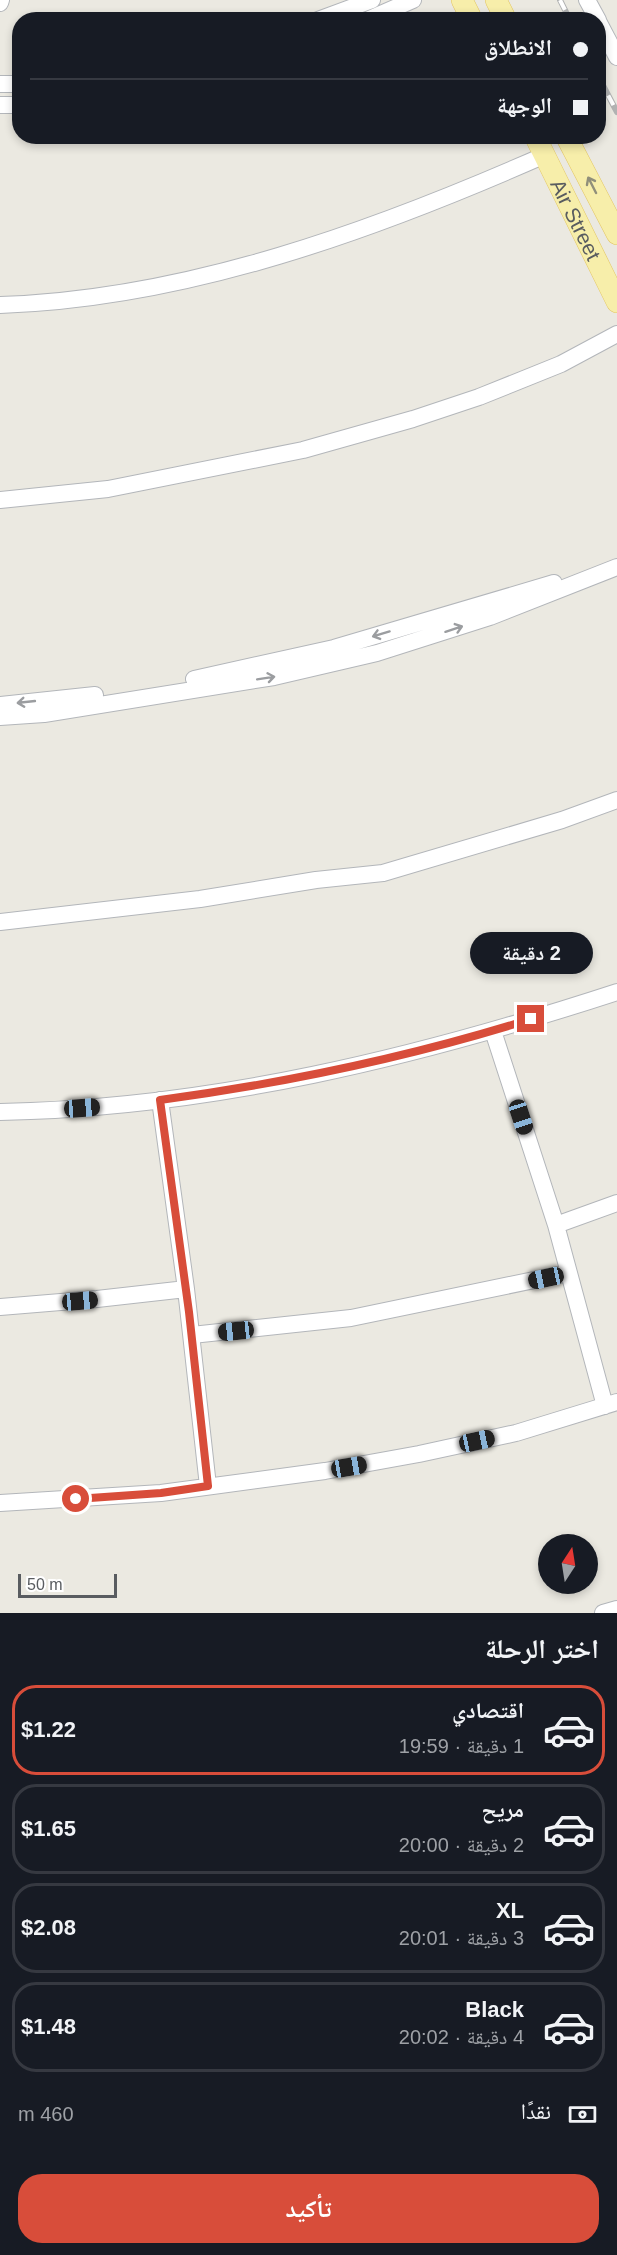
<!DOCTYPE html>
<html lang="ar">
<meta charset="utf-8">
<style>
:root{--surface:#171b24;--page:#242831;--text:#f1f3f6;--muted:#9ea1a6;--line:#363941;--accent:#d84d3a}
body{margin:0;font-family:Arial,"Noto Naskh Arabic",sans-serif;background:var(--page);color:var(--text);direction:rtl;height:100vh;display:flex;flex-direction:column;font-size:22px;white-space:nowrap}
*{box-sizing:border-box;margin:0}
p{font-size:20px;color:var(--muted)}
.icon{flex:none;width:33px;height:33px;fill:none;stroke:currentColor;stroke-width:2;stroke-linecap:round;stroke-linejoin:round}
.map{position:relative;height:1613px;overflow:hidden;direction:ltr}
.details{display:flex;flex-direction:column;background:var(--surface);flex:1}
.details>*{flex:none}
.banner{position:absolute;left:12px;top:12px;width:594px;height:132px;border-radius:24px;box-shadow:0 3px 9px #0003;direction:rtl;display:grid;align-content:center;height:132px;padding:0 18px;background:var(--surface)}
.needle{width:39px;rotate:12deg}
.tools{position:absolute;left:538px;top:1534px;display:grid;gap:12px}
.tools a{display:grid;place-items:center;width:60px;height:60px;border-radius:50%;background:var(--surface);box-shadow:0 3px 9px #0003;font-size:30px}
.scale{position:absolute;left:18px;bottom:15px;width:99px;box-sizing:border-box;padding-left:6px;border:3px solid #595c60;border-top:0;font-size:16px;line-height:21px;white-space:nowrap;color:#595c60;-webkit-text-stroke:4px #fff;paint-order:stroke}
.end{position:absolute;width:27px;height:27px;margin:-14px;border:8px solid #d84d3a;background:#fff;box-shadow:0 0 0 3px #fff}
.from{border-radius:50%}
.bubble{position:absolute;height:42px;border-radius:21px;background:var(--surface);box-shadow:0 3px 9px #0003;font-size:20px;font-weight:700;line-height:42px;text-align:center;direction:rtl}
.car{position:absolute;width:18px;height:36px;margin:-18px -9px;border-radius:8px;box-shadow:0 0 4px 2px #0007;background:linear-gradient(#222 24%,#8ab4d8 0 40%,#222 0 76%,#8ab4d8 0 86%,#222 0)}
.banner b{display:flex;align-items:center;gap:21px;height:57px;font-size:22px}
.banner b+b{border-top:2px solid var(--line)}
.banner i{width:15px;height:15px;background:var(--text)}
ul{padding:0;list-style:none}
li{display:flex;align-items:center;gap:18px;height:90px;margin:0 12px 9px;padding:0 6px;border:3px solid var(--line);border-radius:24px}
li div{flex:1}
li b{display:block;font-size:22px}
li em{font-style:normal;font-weight:700}
li.selected{border-color:var(--accent)}
li>.icon{width:54px;height:54px;stroke-width:1.5}
h2{padding:0 18px;font-size:27px;line-height:72px}
.pay{display:flex;align-items:center;gap:15px;height:66px;padding:0 18px;font-size:22px}
.pay p{margin-inline-start:auto}
.primary-button{display:flex;gap:12px;margin-top:auto;padding:12px 18px}
.primary-button a{flex:1;height:69px;border-radius:24px;background:var(--accent);color:#fff;font-size:24px;font-weight:700;line-height:69px;text-align:center}
.map>svg:first-child{display:block}
.lines{fill:none;stroke-linecap:round;stroke-linejoin:round}
.minor-casing{stroke:#b3b6ba;stroke-width:18}
.major-casing{stroke:#e3c561;stroke-width:22}
.minor{stroke:#fff;stroke-width:16}
.major{stroke:#f7eeaa;stroke-width:21}
.rail-casing{stroke:#b1b2b2;stroke-width:6}
.rail{stroke:#fff;stroke-width:4;stroke-dasharray:11;stroke-linecap:butt}
.oneway{stroke:#908f7a}
.oneway2{stroke:#9b9da0}
.route{stroke:#d84d3a;stroke-width:8}
.labels{text-anchor:middle;dominant-baseline:central;stroke-width:6;stroke-linejoin:round;paint-order:stroke}
.street-label{font-size:21px;fill:#595c60;stroke:#fff}
</style>
<div class="map">
<svg width="617" height="1613" viewBox="0 0 617 1613">
<rect width="100%" height="100%" fill="#ebe9e1"/>
<g class="lines">
<!-- minor casing -->
<g class="minor-casing">
<path id="minor" d="M587 0 598 20
M0 3 1 0
M318 20 372 0
M367 20 413 0
M598 21 617 57
M0 84H20
M0 105H20
M0 305C187 299 375 230 545 155
M0 500 108 489 303 450 413 419 479 397 561 364 617 334
M194 679 334 648 554 583
M0 705 95 695
M0 717 44 714 274 677 377 653 490 617 617 567
M0 922 200 899 316 880 383 873 562 820 617 800
M493 1031 556 1225 605 1406
M160 1100 186 1289 208 1486
M0 1112C211 1108 418 1057 617 992
M556 1225 617 1203
M0 1307 97 1299 186 1289
M192 1335 351 1318 568 1273
M0 1503 161 1493 325 1471 419 1454 516 1433 617 1402
M603 1613 617 1609"/>
</g>
<!-- major casing -->
<g class="major-casing">
<g id="major">
<path d="M462 0 472 20"/>
<path d="M496 0 506 20"/>
<path id="s1" d="M535 136 617 302"/>
<path d="M566 136 617 234"/>
</g>
</g>
<!-- minor -->
<use href="#minor" class="minor"/>
<!-- major -->
<use href="#major" class="major"/>
<!-- rail casing -->
<g class="rail-casing">
<path id="rail" d="M560 0 570 20
M598 76 617 112"/>
</g>
<!-- rail -->
<use href="#rail" class="rail"/>
</g>
<!-- one-way arrows -->
<defs><path id="oneway-shaft" d="M-6 0H5M1.5-3L5.5 0L1.5 3" fill="none" stroke-width="1.6" stroke-linecap="round" stroke-linejoin="round" transform="scale(1.5)"/></defs>
<use class="oneway" href="#oneway-shaft" transform="translate(592 185) rotate(-117)"/>
<g class="oneway2">
<use href="#oneway-shaft" transform="translate(454 629) rotate(-18)"/>
<use href="#oneway-shaft" transform="translate(381 634) rotate(163)"/>
<use href="#oneway-shaft" transform="translate(266 678) rotate(-9)"/>
<use href="#oneway-shaft" transform="translate(26 702) rotate(174)"/>
</g>
<g class="lines">
<!-- route -->
<path class="route" d="M76 1499 161 1493 208 1486 189 1312 160 1100C285 1083 410 1057 531 1019"/>
</g>
<g class="labels">
<!-- street labels -->
<g class="street-label">
<text stroke="none"><textPath href="#s1" startOffset="93">Air Street</textPath></text>
</g>
</g>
</svg>
<div class="tools">
<a><svg class="needle" viewBox="-14 -14 28 28"><path d="M0-13l5 13h-10z" fill="#e53935"/><path d="M0 13l5-13h-10z" fill="#9ea1a6"/></svg></a>
</div>
<div class="scale">50 m</div>
<i class="end from" style="left:76px;top:1499px"></i>
<i class="end" style="left:531px;top:1019px"></i>
<div class="bubble" style="left:470px;top:932px;width:123px">2 دقيقة</div>
<i class="car" style="left:82px;top:1108px;rotate:86deg"></i>
<i class="car" style="left:521px;top:1117px;rotate:162deg"></i>
<i class="car" style="left:546px;top:1278px;rotate:258deg"></i>
<i class="car" style="left:80px;top:1301px;rotate:85deg"></i>
<i class="car" style="left:236px;top:1331px;rotate:264deg"></i>
<i class="car" style="left:477px;top:1441px;rotate:78deg"></i>
<i class="car" style="left:349px;top:1467px;rotate:80deg"></i>
<div class="banner">
<b><i class="from"></i>الانطلاق</b>
<b><i></i>الوجهة</b>
</div>
</div>
<section class="details">
<h2>اختر الرحلة</h2>
<ul>
<li class="selected"><svg class="icon" aria-label="car" viewBox="0 0 24 24"><path d="M5 17H2v-5l4-1 3-4h7l3 4 3 1v5h-3M9 17h6M6 11h13"/><circle cx="7" cy="17" r="2"/><circle cx="17" cy="17" r="2"/></svg><div><b>اقتصادي</b><p>1 دقيقة · 19:59</p></div><em>$1.22</em></li>
<li><svg class="icon" aria-label="car" viewBox="0 0 24 24"><path d="M5 17H2v-5l4-1 3-4h7l3 4 3 1v5h-3M9 17h6M6 11h13"/><circle cx="7" cy="17" r="2"/><circle cx="17" cy="17" r="2"/></svg><div><b>مريح</b><p>2 دقيقة · 20:00</p></div><em>$1.65</em></li>
<li><svg class="icon" aria-label="car" viewBox="0 0 24 24"><path d="M5 17H2v-5l4-1 3-4h7l3 4 3 1v5h-3M9 17h6M6 11h13"/><circle cx="7" cy="17" r="2"/><circle cx="17" cy="17" r="2"/></svg><div><b>XL</b><p>3 دقيقة · 20:01</p></div><em>$2.08</em></li>
<li><svg class="icon" aria-label="car" viewBox="0 0 24 24"><path d="M5 17H2v-5l4-1 3-4h7l3 4 3 1v5h-3M9 17h6M6 11h13"/><circle cx="7" cy="17" r="2"/><circle cx="17" cy="17" r="2"/></svg><div><b>Black</b><p>4 دقيقة · 20:02</p></div><em>$1.48</em></li>
</ul>
<div class="pay"><svg class="icon" aria-label="cash" viewBox="0 0 24 24"><path d="M3 7h18v10H3z"/><circle cx="12" cy="12" r="2"/></svg>نقدًا<p>460 m</p></div>
<div class="primary-button"><a>تأكيد</a></div>
</section>
